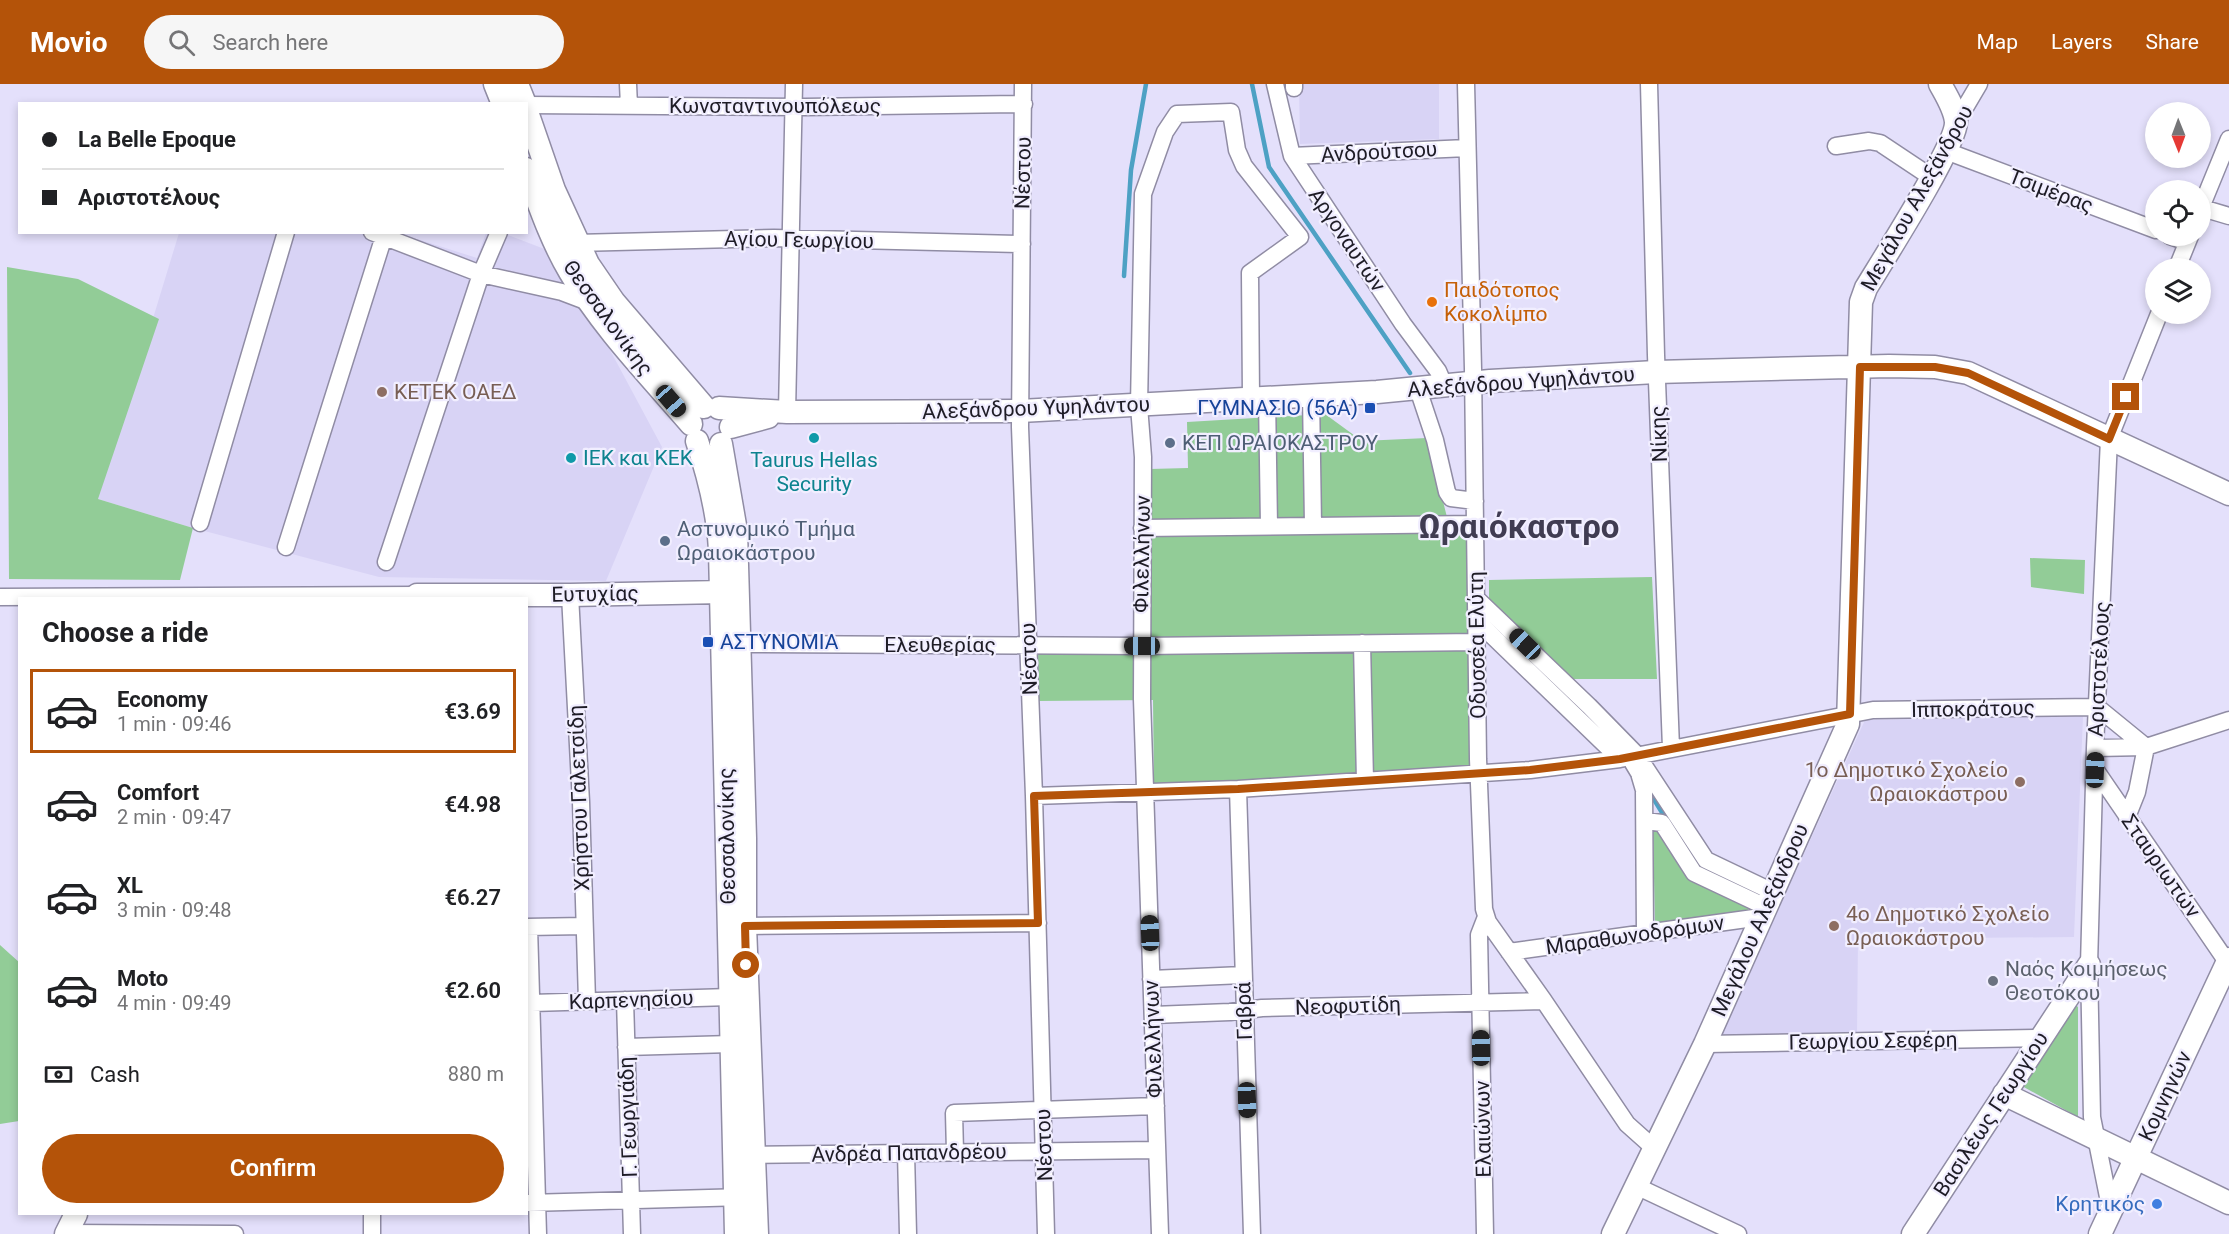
<!DOCTYPE html>
<meta charset="utf-8">
<style>
:root{--surface:#fff;--page:#f6f6f6;--text:#202124;--muted:#757577;--line:#e0e0e0;--accent:#b45309}
body{margin:0;font-family:Roboto,sans-serif;background:var(--page);color:var(--text);height:100vh;display:flex;flex-direction:column;font-size:22px;white-space:nowrap}
*{box-sizing:border-box;margin:0}
p{font-size:20px;color:var(--muted)}
.icon{flex:none;width:33px;height:33px;fill:none;stroke:currentColor;stroke-width:2;stroke-linecap:round;stroke-linejoin:round}
.map{position:relative;flex:1;overflow:hidden}
.drawer{position:absolute;left:18px;top:513px;width:510px;height:618px;display:flex;flex-direction:column;background:var(--surface);border-radius:0px;box-shadow:0 3px 9px #0003}
.drawer>*{flex:none}
.top-card{position:absolute;left:18px;top:18px;width:510px;height:132px;border-radius:0px;box-shadow:0 3px 9px #0003;display:grid;align-content:center;height:132px;padding:0 24px;background:var(--surface)}
.needle{width:39px;rotate:179deg}
.tools{position:absolute;left:2145px;top:18px;display:grid;gap:12px}
.tools a{display:grid;place-items:center;width:66px;height:66px;border-radius:50%;background:var(--surface);box-shadow:0 3px 9px #0003;font-size:30px}
.end{position:absolute;width:27px;height:27px;margin:-14px;border:8px solid #b45309;background:#fff;box-shadow:0 0 0 3px #fff}
.from{border-radius:50%}
.car{position:absolute;width:18px;height:36px;margin:-18px -9px;border-radius:8px;box-shadow:0 0 4px 2px #0007;background:linear-gradient(#222 24%,#8ab4d8 0 40%,#222 0 76%,#8ab4d8 0 86%,#222 0)}
.top-card b{display:flex;align-items:center;gap:21px;height:57px;font-size:22px}
.top-card b+b{border-top:2px solid var(--line)}
.top-card i{width:15px;height:15px;background:var(--text)}
ul{padding:0;list-style:none}
li{display:flex;align-items:center;gap:18px;height:84px;margin:0 12px 9px;padding:0 12px;border:3px solid transparent;border-radius:0px}
li div{flex:1}
li b{display:block;font-size:22px}
li em{font-style:normal;font-weight:600}
li.selected{border-color:var(--accent)}
li>.icon{width:54px;height:54px;stroke-width:1.5}
h2{padding:0 24px;font-size:27px;line-height:72px}
.pay{display:flex;align-items:center;gap:15px;height:66px;padding:0 24px;font-size:22px}
.pay p{margin-inline-start:auto}
.action{display:flex;gap:12px;margin-top:auto;padding:12px 24px}
.action a{flex:1;height:69px;border-radius:36px;background:var(--accent);color:#fff;font-size:24px;font-weight:600;line-height:69px;text-align:center}
header{display:flex;align-items:center;gap:36px;box-sizing:border-box;height:84px;padding:0 30px;background:var(--accent);color:#fff}
header strong{font-size:28px}
nav{display:flex;gap:33px;margin-inline-start:auto;font-size:21px}
.search{width:420px;height:54px;background:var(--page);display:flex;align-items:center;gap:15px;box-sizing:border-box;padding:0 21px;border-radius:33px;color:var(--muted);font-size:22px}
.map>svg:first-child{display:block}
.built{fill:#d8d3f5}
.green{fill:#92cc97}
.lines{fill:none;stroke-linecap:round;stroke-linejoin:round}
.stream{stroke:#4da1c4;stroke-width:4.5}
.street-casing{stroke:#908ca4;stroke-width:19}
.secondary-casing{stroke:#908ca4;stroke-width:25}
.street{stroke:#fff;stroke-width:16}
.secondary{stroke:#fff;stroke-width:22}
.route{stroke:#b45309;stroke-width:8}
.food-dot{fill:#e8710a;stroke:#f1eeff;stroke-width:2}
.education-dot{fill:#8d6e63;stroke:#f1eeff;stroke-width:2}
.transit-dot{fill:#1a4fb4;stroke:#f1eeff;stroke-width:2}
.culture-dot{fill:#0f9aa8;stroke:#f1eeff;stroke-width:2}
.service-dot{fill:#5c6f8a;stroke:#f1eeff;stroke-width:2}
.worship-dot{fill:#6b7280;stroke:#f1eeff;stroke-width:2}
.shop-dot{fill:#3f7fe0;stroke:#f1eeff;stroke-width:2}
.labels{text-anchor:middle;dominant-baseline:central;stroke-width:4.5;stroke-linejoin:round;paint-order:stroke}
.street-label{font-size:21px;fill:#1e1c26;stroke:#f1eeff}
.food-label{font-size:21px;fill:#c56008;stroke:#f1eeff;text-anchor:start}
.education-label{font-size:21px;fill:#785e54;stroke:#f1eeff;text-anchor:start}
.transit-label{font-size:21px;fill:#164399;stroke:#f1eeff;text-anchor:end}
.service-label{font-size:21px;fill:#4e5e75;stroke:#f1eeff;text-anchor:start}
.culture-label{font-size:21px;fill:#0d838f;stroke:#f1eeff;text-anchor:start}
.worship-label{font-size:21px;fill:#5b616d;stroke:#f1eeff;text-anchor:start}
.shop-label{font-size:21px;fill:#366cbe;stroke:#f1eeff;text-anchor:end}
.town-label{font-size:33px;font-weight:bold;fill:#403c52;stroke:#f1eeff}
</style>
<header>
<strong>Movio</strong>
<div class="search"><svg class="icon" aria-label="search" viewBox="0 0 24 24"><circle cx="10" cy="10" r="6"/><path d="M15 15l6 6"/></svg>Search here</div>
<nav><a>Map</a><a>Layers</a><a>Share</a></nav>
</header>
<div class="map">
<svg width="2229" height="1150" viewBox="0 0 2229 1150">
<rect width="100%" height="100%" fill="#e4e0fb"/>
<!-- built -->
<path class="built" d="M1299 0H1439V55L1300 60Z
M179 149H398L477 174 486 149H503L547 166 603 253 662 363 606 497 379 493 193 444 98 415Z
M2083 632 2074 853 1858 855 1857 951 1720 954 1865 636Z"/>
<!-- green -->
<path class="green" d="M7 183 78 195 159 235 98 415 193 444 180 496 9 495Z
M1325 330 1362 357 1427 354 1451 449H1466L1472 683 1376 687 1154 702 1153 616 1039 617 1038 568H1137V573L1151 572 1150 385 1188 384 1187 338Z
M2030 474 2085 476 2084 510 2031 503Z
M1652 493 1657 595H1570L1489 520V496Z
M1653 746 1659 747 1692 796 1749 823 1748 829 1655 842Z
M0 861 20 879 19 1037 0 1040Z
M2075 920 2078 923V1033L2022 1002Z"/>
<g class="lines">
<!-- stream -->
<path class="stream" d="M1252 0 1269 83 1410 289
M1124 192 1131 86 1146 0
M1650 709 1666 735"/>
<!-- street casing -->
<g class="street-casing">
<path id="street" d="M628 0 629 22
M1023 0 1020 343 1034 712 1046 1150
M1275 0 1292 72 1403 240 1438 287 1444 301
M1294 0V4
M1466 0 1473 285 1478 675 1484 825 1488 838 1544 917 1627 1040 1655 1065
M1649 0 1656 271 1671 664
M526 21 805 23 1024 20
M1956 39 1979 0
M1836 62 1869 57 1880 59 1931 93
M1946 67 2156 146
M1292 72 1467 64
M2202 124 2229 132
M2200 126 2229 55
M372 148 481 190 562 208 591 219
M2170 152 2187 158
M576 159 774 154 1022 160
M2177 184 2190 152
M1418 305 1435 356 1447 408 1451 414 1475 417
M1311 311 1313 441
M1267 313 1269 442
M787 328 794 0
M200 439 286 148
M1142 444 1475 440
M286 463 384 152
M386 478 481 190 499 148
M570 511 581 718 587 917
M0 513 417 511
M1476 514 1589 622 1637 671 1706 776 1773 808
M1477 537 1620 675
M1362 559 1365 697
M739 560 1142 562 1477 558
M2097 623 2146 663 2137 708 2127 733
M2095 664 2146 663 2229 636
M1633 679 1639 689 1644 706 1645 849
M2095 685 2227 878
M1238 705 1252 1150
M1034 712 1238 705 1530 686 1620 675 1873 626 2097 623
M1645 737 1662 739 1694 789 1766 823
M745 842 1038 839
M526 843 584 842
M529 843 538 1150
M1509 868 1761 833
M1151 895 1243 891
M625 916 632 1150
M532 919 730 913
M1153 931 1230 928 1262 924 1544 917
M1705 960 2041 954
M626 963 731 960
M955 1068 954 1029 1156 1022
M906 1069 908 1150
M744 1071 1157 1066
M1636 1102 1738 1150
M528 1119 745 1113
M2111 1128 2092 1033 2089 881 2095 664 2109 355 2159 230
M372 1130V1150
M67 1149 235 1150
M1160 1150 1142 615 1143 373 1139 322 1143 110 1165 48 1177 30 1231 28 1237 66 1244 82 1300 153 1250 189 1251 314
M1485 1150 1479 851 1486 833"/>
</g>
<!-- secondary casing -->
<g class="secondary-casing">
<path id="secondary" d="M495 0 503 20
M517 0 525 20
M526 25 554 106 588 180 614 218 704 323
M526 85C539 120 551 156 570 188 602 243 649 291 691 340
M719 324 787 328 1020 327 1377 308 1490 297 1656 288 1889 282 1935 283 1968 289 2229 410
M731 343 768 333
M697 357C709 393 718 429 720 466L736 1150
M721 360 736 447 745 754V842L757 1150
M415 514 417 511H570L722 508
M2004 1010 2229 1119
M66 1150 76 1130
M1613 1150 1705 960 1848 640 1861 218 1866 204C1881 179 1957 60 1956 38 1955 25 1946 11 1940 0
M1913 1150 2089 881
M2100 1150 2229 875"/>
</g>
<!-- street -->
<use href="#street" class="street"/>
<!-- secondary -->
<use href="#secondary" class="secondary"/>
</g>
<g class="lines">
<!-- route -->
<path class="route" d="M746 881 745 842 1038 839 1034 712 1238 705 1530 686 1620 675 1850 630 1860 283H1935L1968 289 2109 355 2126 313"/>
</g>
<!-- markers -->
<circle class="food-dot" cx="1432" cy="218" r="6"/>
<g class="education-dot">
<circle cx="382" cy="308" r="6"/>
<circle cx="2020" cy="698" r="6"/>
<circle cx="1834" cy="842" r="6"/>
</g>
<g class="transit-dot">
<rect x="1364" y="318" width="12" height="12" rx="3"/>
<rect x="702" y="552" width="12" height="12" rx="3"/>
</g>
<g class="culture-dot">
<circle cx="814" cy="354" r="6"/>
<circle cx="571" cy="374" r="6"/>
</g>
<g class="service-dot">
<circle cx="1170" cy="359" r="6"/>
<circle cx="665" cy="457" r="6"/>
</g>
<circle class="worship-dot" cx="1993" cy="897" r="6"/>
<circle class="shop-dot" cx="2157" cy="1120" r="6"/>
<g class="labels">
<!-- street labels -->
<g class="street-label">
<text x="775" y="22">Κωνσταντινουπόλεως</text>
<text transform="translate(1379 68) rotate(-3)">Ανδρούτσου</text>
<text transform="translate(1023 89) rotate(-89)">Νέστου</text>
<text transform="translate(2051 107) rotate(21)">Τσιμέρας</text>
<text transform="translate(1917 114) rotate(-61)">Μεγάλου Αλεξάνδρου</text>
<text transform="translate(799 156) rotate(1)">Αγίου Γεωργίου</text>
<text transform="translate(1347 156) rotate(56)">Αργοναυτών</text>
<text transform="translate(608 234) rotate(54)">Θεσσαλονίκης</text>
<text transform="translate(1521 298) rotate(-4)">Αλεξάνδρου Υψηλάντου</text>
<text transform="translate(1036 324) rotate(-2)">Αλεξάνδρου Υψηλάντου</text>
<text transform="translate(1659 350) rotate(-92)">Νίκης</text>
<text transform="translate(1142 470) rotate(-89)">Φιλελλήνων</text>
<text transform="translate(595 510) rotate(-1)">Ευτυχίας</text>
<text x="940" y="561">Ελευθερίας</text>
<text transform="translate(1477 561) rotate(-91)">Οδυσσέα Ελύτη</text>
<text transform="translate(1029 575) rotate(-92)">Νέστου</text>
<text transform="translate(2099 585) rotate(-87)">Αριστοτέλους</text>
<text transform="translate(1973 625) rotate(-1)">Ιπποκράτους</text>
<text transform="translate(579 714) rotate(-92)">Χρήστου Γαλετσίδη</text>
<text transform="translate(727 752) rotate(-91)">Θεσσαλονίκης</text>
<text transform="translate(2161 782) rotate(55)">Σταυριωτών</text>
<text transform="translate(1760 836) rotate(-66)">Μεγάλου Αλεξάνδρου</text>
<text transform="translate(1635 851) rotate(-8)">Μαραθωνοδρόμων</text>
<text transform="translate(631 916) rotate(-2)">Καρπενησίου</text>
<text transform="translate(1348 922) rotate(-2)">Νεοφυτίδη</text>
<text transform="translate(1244 927) rotate(-92)">Γαβρά</text>
<text transform="translate(1153 955) rotate(-92)">Φιλελλήνων</text>
<text transform="translate(1873 957) rotate(-1)">Γεωργίου Σεφέρη</text>
<text transform="translate(2165 1012) rotate(-65)">Κομνηνών</text>
<text transform="translate(1991 1030) rotate(-57)">Βασιλέως Γεωργίου</text>
<text transform="translate(628 1033) rotate(-92)">Γ. Γεωργιάδη</text>
<text transform="translate(1483 1045) rotate(-91)">Ελαιώνων</text>
<text transform="translate(1044 1061) rotate(-92)">Νέστου</text>
<text transform="translate(909 1069) rotate(-1)">Ανδρέα Παπανδρέου</text>
</g>
<!-- food labels -->
<g class="food-label">
<text x="1444" y="206">Παιδότοπος<tspan x="1444" dy="24">Κοκολίμπο</tspan></text>
</g>
<!-- education labels -->
<g class="education-label">
<text x="394" y="308">ΚΕΤΕΚ ΟΑΕΔ</text>
<text x="2008" y="686" text-anchor="end">1ο Δημοτικό Σχολείο<tspan x="2008" dy="24">Ωραιοκάστρου</tspan></text>
<text x="1846" y="830">4ο Δημοτικό Σχολείο<tspan x="1846" dy="24">Ωραιοκάστρου</tspan></text>
</g>
<!-- transit labels -->
<g class="transit-label">
<text x="1358" y="324">ΓΥΜΝΑΣΙΟ (56Α)</text>
<text x="720" y="558" text-anchor="start">ΑΣΤΥΝΟΜΙΑ</text>
</g>
<!-- service labels -->
<g class="service-label">
<text x="1182" y="359">ΚΕΠ ΩΡΑΙΟΚΑΣΤΡΟΥ</text>
<text x="677" y="445">Αστυνομικό Τμήμα<tspan x="677" dy="24">Ωραιοκάστρου</tspan></text>
</g>
<!-- culture labels -->
<g class="culture-label">
<text x="583" y="374">ΙΕΚ και ΚΕΚ</text>
<text x="814" y="376" text-anchor="middle">Taurus Hellas<tspan x="814" dy="24">Security</tspan></text>
</g>
<!-- worship labels -->
<g class="worship-label">
<text x="2005" y="885">Ναός Κοιμήσεως<tspan x="2005" dy="24">Θεοτόκου</tspan></text>
</g>
<!-- shop labels -->
<g class="shop-label">
<text x="2145" y="1120">Κρητικός</text>
</g>
<!-- town labels -->
<g class="town-label">
<text x="1519" y="442">Ωραιόκαστρο</text>
</g>
</g>
</svg>
<div class="tools">
<a><svg class="needle" viewBox="-14 -14 28 28"><path d="M0-13l5 13h-10z" fill="#e53935"/><path d="M0 13l5-13h-10z" fill="#757577"/></svg></a>
<a><svg class="icon" aria-label="locate" viewBox="0 0 24 24"><circle cx="12" cy="12" r="6"/><path d="M12 2v4M12 18v4M2 12h4M18 12h4"/></svg></a>
<a><svg class="icon" aria-label="layers" viewBox="0 0 24 24"><path d="M12 4l9 5-9 5-9-5zM3 14l9 5 9-5"/></svg></a>
</div>
<i class="end from" style="left:746px;top:881px"></i>
<i class="end" style="left:2126px;top:313px"></i>
<i class="car" style="left:671px;top:317px;rotate:139deg"></i>
<i class="car" style="left:1525px;top:560px;rotate:314deg"></i>
<i class="car" style="left:1142px;top:562px;rotate:270deg"></i>
<i class="car" style="left:2095px;top:686px;rotate:2deg"></i>
<i class="car" style="left:1150px;top:849px;rotate:358deg"></i>
<i class="car" style="left:1481px;top:964px;rotate:359deg"></i>
<i class="car" style="left:1247px;top:1016px;rotate:178deg"></i>
<div class="top-card">
<b><i class="from"></i>La Belle Epoque</b>
<b><i></i>Αριστοτέλους</b>
</div>
<section class="drawer">
<h2>Choose a ride</h2>
<ul>
<li class="selected"><svg class="icon" aria-label="car" viewBox="0 0 24 24"><path d="M5 17H2v-5l4-1 3-4h7l3 4 3 1v5h-3M9 17h6M6 11h13"/><circle cx="7" cy="17" r="2"/><circle cx="17" cy="17" r="2"/></svg><div><b>Economy</b><p>1 min · 09:46</p></div><em>€3.69</em></li>
<li><svg class="icon" aria-label="car" viewBox="0 0 24 24"><path d="M5 17H2v-5l4-1 3-4h7l3 4 3 1v5h-3M9 17h6M6 11h13"/><circle cx="7" cy="17" r="2"/><circle cx="17" cy="17" r="2"/></svg><div><b>Comfort</b><p>2 min · 09:47</p></div><em>€4.98</em></li>
<li><svg class="icon" aria-label="car" viewBox="0 0 24 24"><path d="M5 17H2v-5l4-1 3-4h7l3 4 3 1v5h-3M9 17h6M6 11h13"/><circle cx="7" cy="17" r="2"/><circle cx="17" cy="17" r="2"/></svg><div><b>XL</b><p>3 min · 09:48</p></div><em>€6.27</em></li>
<li><svg class="icon" aria-label="car" viewBox="0 0 24 24"><path d="M5 17H2v-5l4-1 3-4h7l3 4 3 1v5h-3M9 17h6M6 11h13"/><circle cx="7" cy="17" r="2"/><circle cx="17" cy="17" r="2"/></svg><div><b>Moto</b><p>4 min · 09:49</p></div><em>€2.60</em></li>
</ul>
<div class="pay"><svg class="icon" aria-label="cash" viewBox="0 0 24 24"><path d="M3 7h18v10H3z"/><circle cx="12" cy="12" r="2"/></svg>Cash<p>880 m</p></div>
<div class="action"><a>Confirm</a></div>
</section>
</div>
